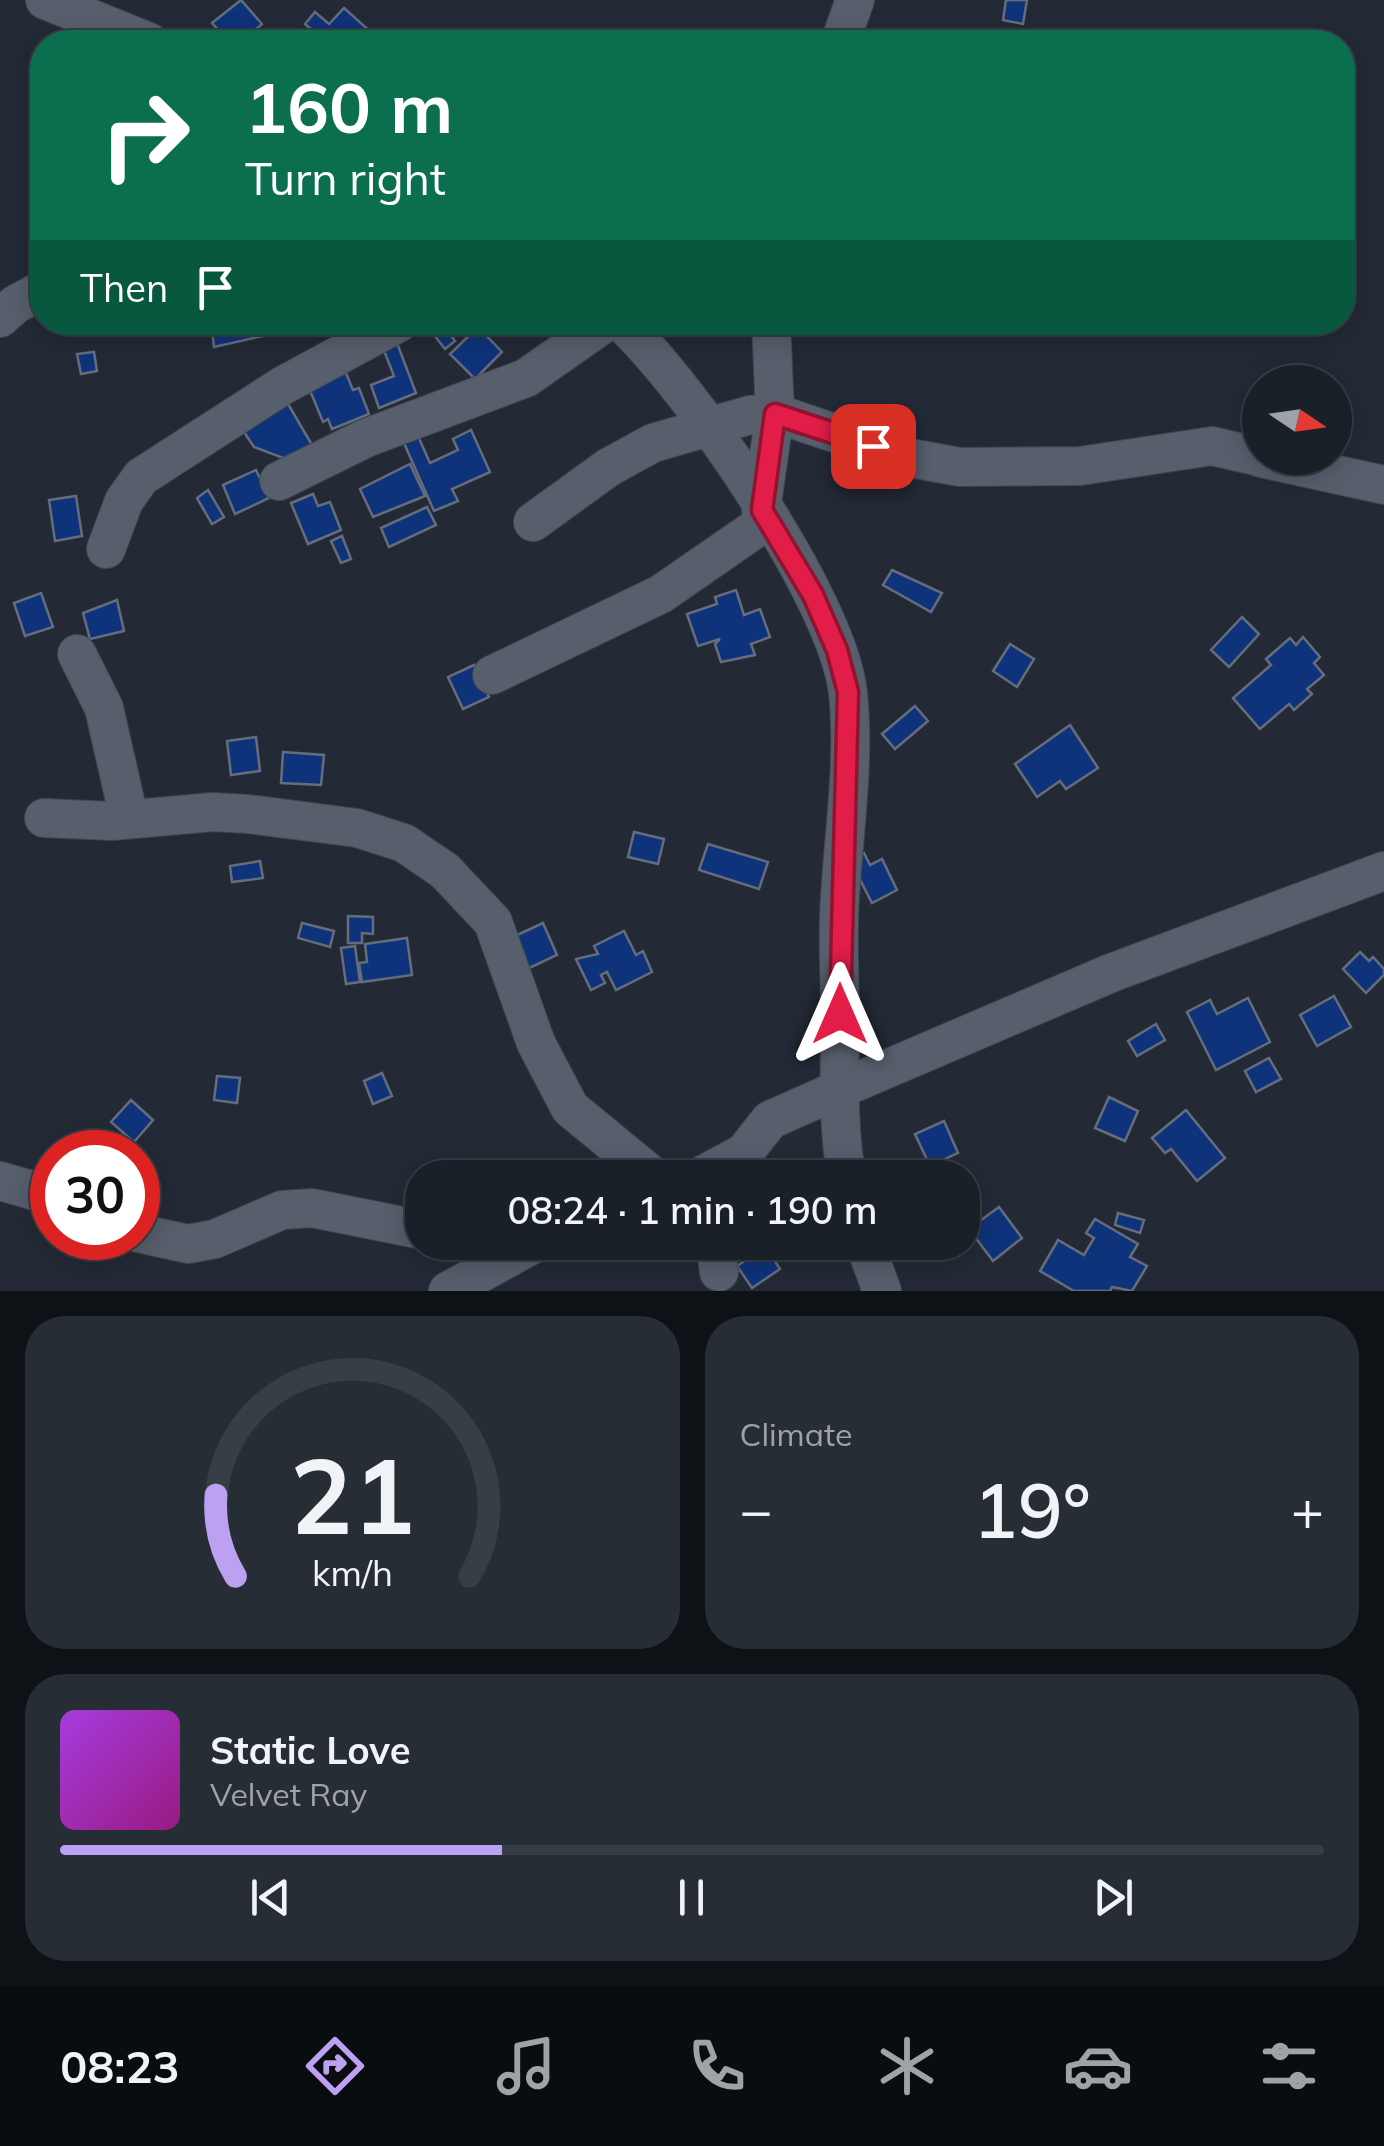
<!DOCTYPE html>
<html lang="en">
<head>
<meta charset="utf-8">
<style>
	:root { --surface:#1a2028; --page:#272d34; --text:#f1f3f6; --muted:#9fa3a8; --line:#383e45; --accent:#bca0f2 }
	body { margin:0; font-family:Mulish,sans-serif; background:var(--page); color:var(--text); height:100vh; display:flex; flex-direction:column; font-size:38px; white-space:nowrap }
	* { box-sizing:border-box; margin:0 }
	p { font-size:32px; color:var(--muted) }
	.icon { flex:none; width:55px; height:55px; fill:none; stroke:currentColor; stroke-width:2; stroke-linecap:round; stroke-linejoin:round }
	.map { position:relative; height:1291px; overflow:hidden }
	.panel { display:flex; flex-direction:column; gap:25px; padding:25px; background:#0e1216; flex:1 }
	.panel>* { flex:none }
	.hud { position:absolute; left:30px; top:30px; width:1325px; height:305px; border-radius:40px; box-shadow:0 5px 25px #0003,0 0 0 2px var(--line); background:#0b6e4f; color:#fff; overflow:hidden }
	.needle { width:65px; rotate:103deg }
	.buttons { position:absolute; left:1242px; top:365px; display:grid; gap:20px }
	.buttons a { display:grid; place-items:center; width:110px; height:110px; border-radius:50%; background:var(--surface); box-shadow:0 5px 25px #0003,0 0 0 2px var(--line); font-size:50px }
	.speed { position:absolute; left:30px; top:1130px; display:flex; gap:20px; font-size:50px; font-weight:700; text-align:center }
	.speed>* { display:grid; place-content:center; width:130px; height:130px; border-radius:50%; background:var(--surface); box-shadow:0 5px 25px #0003,0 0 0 2px var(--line); line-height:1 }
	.speed .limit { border:15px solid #d22; background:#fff; color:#111 }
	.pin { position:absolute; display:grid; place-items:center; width:85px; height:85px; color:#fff; margin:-42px; border-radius:20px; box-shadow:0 5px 15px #0006 }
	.me { position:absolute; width:110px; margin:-55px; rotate:0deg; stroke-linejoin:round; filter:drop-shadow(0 0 8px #0008) }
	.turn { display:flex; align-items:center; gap:35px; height:210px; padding:0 50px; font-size:45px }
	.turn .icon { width:130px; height:130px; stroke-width:2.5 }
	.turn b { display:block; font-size:70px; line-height:85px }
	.then { display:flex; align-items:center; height:95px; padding:0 50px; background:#0003; gap:20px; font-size:38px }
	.big { font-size:75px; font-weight:600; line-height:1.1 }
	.panel .card { flex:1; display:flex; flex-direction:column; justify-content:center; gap:15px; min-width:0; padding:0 35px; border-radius:40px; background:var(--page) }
	.panel .dial { align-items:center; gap:0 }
	.dial svg { height:260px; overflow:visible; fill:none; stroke:var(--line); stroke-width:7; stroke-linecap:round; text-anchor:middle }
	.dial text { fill:var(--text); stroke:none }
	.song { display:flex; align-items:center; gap:30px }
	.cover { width:120px; height:120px; border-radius:15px; background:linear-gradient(135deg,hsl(280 70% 55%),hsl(310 70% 35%)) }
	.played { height:10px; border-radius:5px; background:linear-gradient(90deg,var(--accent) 35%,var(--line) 35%) }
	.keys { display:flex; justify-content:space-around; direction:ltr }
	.heat { display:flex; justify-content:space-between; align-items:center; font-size:55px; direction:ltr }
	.panel .tiles { flex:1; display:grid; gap:25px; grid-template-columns:1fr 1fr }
	.card:last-child { grid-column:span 2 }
	.trip { position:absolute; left:405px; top:1160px; width:575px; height:100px; border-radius:40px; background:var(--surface); box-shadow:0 5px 25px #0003,0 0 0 2px var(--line); font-weight:600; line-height:100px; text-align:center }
	.dock { display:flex; height:160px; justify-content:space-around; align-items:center; background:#0a0d10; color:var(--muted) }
	.dock .icon { width:70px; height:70px }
	.dock .on { color:var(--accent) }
	.dock b { font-size:45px; color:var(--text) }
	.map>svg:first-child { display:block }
	.building { fill:#0f337a; stroke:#656d7c; stroke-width:2.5 }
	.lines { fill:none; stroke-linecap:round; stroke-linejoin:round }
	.minor-casing { stroke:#404650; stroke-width:40 }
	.minor { stroke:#575f6d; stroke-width:38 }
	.route-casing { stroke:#92132f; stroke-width:25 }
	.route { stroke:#e11d48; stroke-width:18 }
</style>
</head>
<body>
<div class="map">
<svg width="1384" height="1291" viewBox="0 0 1384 1291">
	<rect width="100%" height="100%" fill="#232a36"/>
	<g class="building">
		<path d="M241,0L262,24L241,42H229L212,23Z"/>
		<path d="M1006,0H1027L1023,24L1003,20Z"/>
		<path d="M344,8L372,33L364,42H326L305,24L315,12L329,24Z"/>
		<path d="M211,322H274L276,333L214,347Z"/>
		<path d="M442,323L455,341L445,349L431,331Z"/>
		<path d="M478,327L502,352L475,379L450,354Z"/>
		<path d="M397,343L416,393L379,408L371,385L394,376L383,348Z"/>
		<path d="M94,352L97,371L81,374L77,354Z"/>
		<path d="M346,373L353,390L359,388L369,414L332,429L328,419L323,422L309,388Z"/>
		<path d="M284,397L312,445L283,458L254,447L240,426Z"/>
		<path d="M471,430L490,472L452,489L458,501L434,511L404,443L418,436L430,463L458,450L453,439Z"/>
		<path d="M410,464L425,496L373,517L360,489Z"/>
		<path d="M256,470L269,498L235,514L223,485Z"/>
		<path d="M208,490L224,517L212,524L197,498Z"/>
		<path d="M313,494L318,506L330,502L341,530L308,544L291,503Z"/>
		<path d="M76,496L82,536L55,541L49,500Z"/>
		<path d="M427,507L436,525L389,547L381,528Z"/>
		<path d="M342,536L351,559L341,563L331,541Z"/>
		<path d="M892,570L942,593L931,612L883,585Z"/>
		<path d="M736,590L744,615L760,609L770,637L751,644L755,655L721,662L715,644L720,639L698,646L687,614L717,604L715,597Z"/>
		<path d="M41,593L53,627L25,636L14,603Z"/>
		<path d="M117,600L124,631L90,639L83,613Z"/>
		<path d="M1242,617L1259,634L1229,667L1211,650Z"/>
		<path d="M1303,637L1320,657L1314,663L1324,675L1307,689L1312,694L1294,710L1289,704L1260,729L1233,698L1271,665L1266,659L1290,638L1296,645Z"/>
		<path d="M1010,644L1034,659L1017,687L993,671Z"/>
		<path d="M474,665L489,697L463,709L448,677Z"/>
		<path d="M915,706L928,721L895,749L882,734Z"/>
		<path d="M1070,725L1098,768L1066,789L1060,781L1037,797L1015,764Z"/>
		<path d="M256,737L260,771L231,775L227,741Z"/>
		<path d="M283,752L324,755L321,785L281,783Z"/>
		<path d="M634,832L664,839L658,864L628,857Z"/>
		<path d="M708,844L768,862L759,889L699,870Z"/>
		<path d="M864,853L870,865L882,859L897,890L872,903L850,860Z"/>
		<path d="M260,861L263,878L232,882L230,866Z"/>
		<path d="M348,916L373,917V934L362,933V943H348Z"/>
		<path d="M302,923L334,931L330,947L298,938Z"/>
		<path d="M543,923L557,955L521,972L515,936Z"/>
		<path d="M624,931L636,955L643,951L652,972L616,990L607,972L601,975L605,983L591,990L576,959L598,954L594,946Z"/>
		<path d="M407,938L412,975L362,982L359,963L367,962L365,944Z"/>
		<path d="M355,946L360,982L346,984L341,948Z"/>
		<path d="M1360,952L1369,961L1373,957L1384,969V975L1366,993L1343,969Z"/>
		<path d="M1334,996L1351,1027L1317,1046L1300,1015Z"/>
		<path d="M1248,998L1270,1042L1216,1070L1187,1012L1210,1000L1217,1014Z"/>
		<path d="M1156,1024L1165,1040L1137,1056L1128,1041Z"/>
		<path d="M1269,1058L1281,1079L1256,1092L1245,1071Z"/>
		<path d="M382,1073L392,1096L373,1104L364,1081Z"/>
		<path d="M217,1076L240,1078L237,1103L214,1100Z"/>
		<path d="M1109,1097L1138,1111L1125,1141L1095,1128Z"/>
		<path d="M131,1100L153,1120L134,1142L111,1122Z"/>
		<path d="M1186,1110L1225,1158L1197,1181L1171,1149L1165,1153L1152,1138Z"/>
		<path d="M944,1121L958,1153L930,1166L915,1134Z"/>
		<path d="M999,1207L1022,1238L993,1261L969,1229Z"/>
		<path d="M1118,1213L1144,1220L1140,1233L1115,1225Z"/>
		<path d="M1095,1219L1138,1244L1130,1257L1147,1266L1132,1291L1112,1287L1110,1291H1074L1040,1271L1058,1240L1084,1255L1094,1238L1086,1233Z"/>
		<path d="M766,1247L780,1269L752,1288L737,1266Z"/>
	</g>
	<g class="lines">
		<g class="minor-casing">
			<g id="minor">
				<path d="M45,0L149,42"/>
				<path d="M840,42L855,0"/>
				<path d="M0,318L16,304L42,290"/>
				<path d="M621,322C691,387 838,599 848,693C855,760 844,831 840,897C837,937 840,978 840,1019C840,1071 837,1126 847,1178"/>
				<path d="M1261,458L1384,485"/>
				<path d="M279,481L366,438L526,378L606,322"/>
				<path d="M761,510L775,413L771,322"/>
				<path d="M533,522L609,467L653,443L750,415L775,413L905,457L960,467L1080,466L1212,446L1260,457"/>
				<path d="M106,549L124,501L141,477L282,386L400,322"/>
				<path d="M77,654L104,708L129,818"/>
				<path d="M492,675L661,594L768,520"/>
				<path d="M44,818L112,821L213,812L248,814L357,828L404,843L445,871L493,922L536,1043L570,1108L655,1178"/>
				<path d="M697,1178L744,1153L770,1120L840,1089L1111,973L1384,871"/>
				<path d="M0,1181L52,1196"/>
				<path d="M138,1233L188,1244L215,1239L282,1210L312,1208L422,1230"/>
				<path d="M715,1242L719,1272"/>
				<path d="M864,1242L882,1291"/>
				<path d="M448,1291L537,1242"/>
			</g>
		</g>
		<use href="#minor" class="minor"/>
	</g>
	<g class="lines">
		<g class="route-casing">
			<path id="route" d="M840,1014L848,692L837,650L813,595L762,510L775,414L873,446"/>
		</g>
		<use href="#route" class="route"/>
	</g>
</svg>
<div class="buttons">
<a><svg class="needle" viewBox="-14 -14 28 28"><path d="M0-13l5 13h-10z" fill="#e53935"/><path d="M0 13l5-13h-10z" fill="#9fa3a8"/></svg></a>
</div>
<div class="speed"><div class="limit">30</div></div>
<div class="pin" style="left:873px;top:446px;background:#d93025"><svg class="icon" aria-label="arrive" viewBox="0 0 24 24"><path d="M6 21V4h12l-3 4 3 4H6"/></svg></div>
<svg class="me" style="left:840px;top:1014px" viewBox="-20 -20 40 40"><path d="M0-17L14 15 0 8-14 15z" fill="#e11d48" stroke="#fff" stroke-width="4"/></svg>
<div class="trip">08:24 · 1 min · 190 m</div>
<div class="hud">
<div class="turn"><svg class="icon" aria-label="right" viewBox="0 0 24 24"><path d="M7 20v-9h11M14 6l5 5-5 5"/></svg><div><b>160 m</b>Turn right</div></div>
<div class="then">Then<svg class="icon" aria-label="arrive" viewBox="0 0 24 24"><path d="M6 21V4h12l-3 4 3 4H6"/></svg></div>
</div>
</div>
<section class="panel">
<div class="tiles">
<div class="card dial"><svg viewBox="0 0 100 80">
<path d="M14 69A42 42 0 1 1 86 69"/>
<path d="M14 69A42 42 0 0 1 8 44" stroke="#bca0f2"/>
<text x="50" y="56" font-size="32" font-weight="700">21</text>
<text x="50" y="72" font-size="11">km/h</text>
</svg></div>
<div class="card"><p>Climate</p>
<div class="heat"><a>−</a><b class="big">19°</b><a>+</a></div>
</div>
<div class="card">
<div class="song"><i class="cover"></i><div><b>Static Love</b><p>Velvet Ray</p></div></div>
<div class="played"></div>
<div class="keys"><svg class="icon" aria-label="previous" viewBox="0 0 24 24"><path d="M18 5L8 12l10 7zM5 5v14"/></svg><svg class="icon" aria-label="pause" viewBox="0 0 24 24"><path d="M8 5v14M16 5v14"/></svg><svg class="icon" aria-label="next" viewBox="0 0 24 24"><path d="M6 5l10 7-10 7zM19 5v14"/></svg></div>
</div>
</div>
</section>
<nav class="dock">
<b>08:23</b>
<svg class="icon on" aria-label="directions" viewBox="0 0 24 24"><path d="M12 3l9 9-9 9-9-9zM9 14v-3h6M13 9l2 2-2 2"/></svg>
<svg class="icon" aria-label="music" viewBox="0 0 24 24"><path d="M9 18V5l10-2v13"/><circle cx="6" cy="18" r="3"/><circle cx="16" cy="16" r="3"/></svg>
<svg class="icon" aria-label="phone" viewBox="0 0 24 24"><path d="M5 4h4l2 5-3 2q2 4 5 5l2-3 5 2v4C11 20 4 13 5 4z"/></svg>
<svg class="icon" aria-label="climate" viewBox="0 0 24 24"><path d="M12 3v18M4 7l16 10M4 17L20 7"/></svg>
<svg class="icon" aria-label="car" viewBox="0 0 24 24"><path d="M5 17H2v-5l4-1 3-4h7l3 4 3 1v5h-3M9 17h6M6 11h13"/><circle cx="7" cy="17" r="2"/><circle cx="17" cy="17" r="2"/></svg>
<svg class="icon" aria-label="filters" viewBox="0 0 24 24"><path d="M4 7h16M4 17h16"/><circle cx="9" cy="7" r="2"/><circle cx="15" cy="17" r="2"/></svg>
</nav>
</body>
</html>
